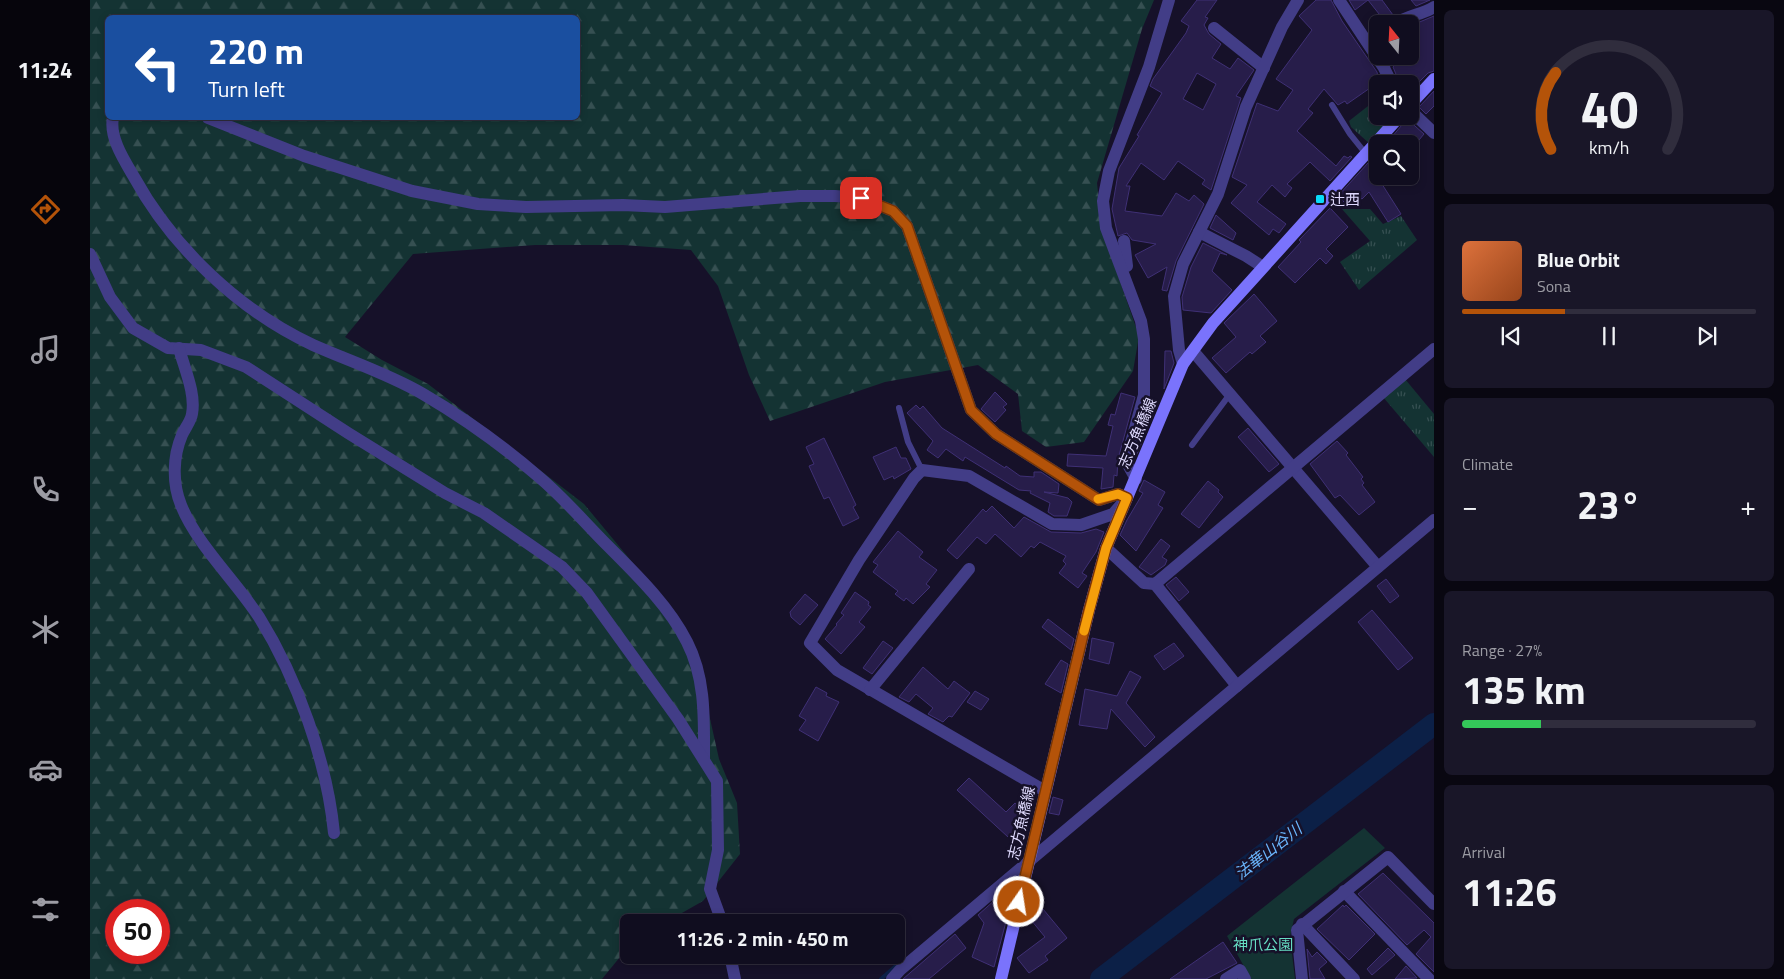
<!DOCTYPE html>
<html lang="en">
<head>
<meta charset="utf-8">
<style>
	:root { --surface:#100d1f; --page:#191628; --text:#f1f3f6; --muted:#9c9ca4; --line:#302d3d; --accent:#b45309 }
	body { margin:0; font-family:"Titillium Web","Noto Sans JP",sans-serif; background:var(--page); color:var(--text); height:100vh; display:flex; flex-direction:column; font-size:19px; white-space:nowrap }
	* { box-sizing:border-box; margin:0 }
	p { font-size:16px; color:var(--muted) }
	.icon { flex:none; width:28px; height:28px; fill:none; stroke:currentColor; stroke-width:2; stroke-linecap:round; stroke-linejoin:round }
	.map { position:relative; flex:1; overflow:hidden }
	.details { display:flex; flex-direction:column; gap:10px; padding:10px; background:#090711; width:350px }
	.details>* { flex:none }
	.hud { position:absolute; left:15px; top:15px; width:475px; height:105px; border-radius:8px; box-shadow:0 2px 8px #0003,0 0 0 1px var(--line); background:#1a4fa0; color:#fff; overflow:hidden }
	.needle { width:32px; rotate:342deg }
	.tools { position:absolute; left:1279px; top:15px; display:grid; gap:10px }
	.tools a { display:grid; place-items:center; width:50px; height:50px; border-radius:8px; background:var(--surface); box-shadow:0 2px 8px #0003,0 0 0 1px var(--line); font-size:25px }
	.speed { position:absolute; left:15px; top:899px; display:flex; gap:10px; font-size:25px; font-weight:700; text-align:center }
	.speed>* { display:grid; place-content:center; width:65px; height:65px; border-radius:50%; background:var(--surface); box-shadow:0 2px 8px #0003,0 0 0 1px var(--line); line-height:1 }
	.speed .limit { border:8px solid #d22; background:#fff; color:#111 }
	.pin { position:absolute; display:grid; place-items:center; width:42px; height:42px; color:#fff; margin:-21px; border-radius:10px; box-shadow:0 2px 8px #0006 }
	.me { position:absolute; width:55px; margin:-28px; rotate:13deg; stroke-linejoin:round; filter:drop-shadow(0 0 4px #0008) }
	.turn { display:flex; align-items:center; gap:18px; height:105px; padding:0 20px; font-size:22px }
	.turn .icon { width:65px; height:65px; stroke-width:2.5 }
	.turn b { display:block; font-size:35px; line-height:42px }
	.big { font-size:38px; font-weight:700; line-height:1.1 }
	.details .widget { flex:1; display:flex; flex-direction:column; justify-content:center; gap:8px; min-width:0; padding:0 18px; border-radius:8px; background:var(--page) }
	.details .dial { align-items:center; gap:0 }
	.dial svg { height:130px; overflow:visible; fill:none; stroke:var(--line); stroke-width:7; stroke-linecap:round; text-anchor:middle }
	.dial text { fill:var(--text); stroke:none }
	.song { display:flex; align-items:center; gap:15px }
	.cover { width:60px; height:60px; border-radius:8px; background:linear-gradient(135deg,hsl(20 70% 55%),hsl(20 70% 35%)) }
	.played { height:5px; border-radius:2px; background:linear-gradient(90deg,var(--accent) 35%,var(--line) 35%) }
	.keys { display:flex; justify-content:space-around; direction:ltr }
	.heat { display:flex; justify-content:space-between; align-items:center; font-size:28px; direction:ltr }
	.charge { height:8px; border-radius:4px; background:linear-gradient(90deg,#34c759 27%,var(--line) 0) }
	.trip { position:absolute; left:530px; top:914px; width:285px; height:50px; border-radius:8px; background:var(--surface); box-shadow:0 2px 8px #0003,0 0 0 1px var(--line); font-weight:700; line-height:50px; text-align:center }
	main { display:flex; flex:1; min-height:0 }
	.menu { display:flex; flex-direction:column; width:90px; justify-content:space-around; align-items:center; background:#06050c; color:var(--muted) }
	.menu .icon { width:35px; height:35px }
	.menu .selected { color:var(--accent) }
	.menu b { font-size:22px; color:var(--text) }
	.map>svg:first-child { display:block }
	.grass { fill:url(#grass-tufts) }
	.forest { fill:url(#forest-firs); fill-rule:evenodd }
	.park { fill:#143333 }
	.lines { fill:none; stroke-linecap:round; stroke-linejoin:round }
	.stream { stroke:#0c2047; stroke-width:4 }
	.river { stroke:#0c2047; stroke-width:22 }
	.building { fill:#271d4a; stroke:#3f3075; fill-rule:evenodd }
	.service { stroke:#423d87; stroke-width:6 }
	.minor { stroke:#423d87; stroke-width:12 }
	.secondary { stroke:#7a73fc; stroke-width:12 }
	.route-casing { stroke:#753606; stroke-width:12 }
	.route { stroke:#b45309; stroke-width:9 }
	.slow { stroke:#f59e0b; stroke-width:9 }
	.poi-dot { fill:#0adcfa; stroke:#161129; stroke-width:2 }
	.labels { text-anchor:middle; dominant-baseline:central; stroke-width:5; stroke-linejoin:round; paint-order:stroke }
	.poi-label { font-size:15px; fill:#dfdafe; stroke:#161129; text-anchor:start }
	.street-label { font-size:15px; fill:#dfdafe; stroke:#161129 }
	.park-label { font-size:15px; fill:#66dec3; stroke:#161129 }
	.water-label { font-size:16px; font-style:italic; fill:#6ab5fc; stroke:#161129 }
</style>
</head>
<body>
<main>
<nav class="menu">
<b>11:24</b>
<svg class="icon selected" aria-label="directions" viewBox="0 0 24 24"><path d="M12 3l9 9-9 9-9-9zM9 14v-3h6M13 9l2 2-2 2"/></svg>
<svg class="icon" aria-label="music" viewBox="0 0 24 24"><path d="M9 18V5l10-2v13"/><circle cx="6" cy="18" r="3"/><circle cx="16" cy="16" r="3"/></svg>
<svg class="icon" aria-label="phone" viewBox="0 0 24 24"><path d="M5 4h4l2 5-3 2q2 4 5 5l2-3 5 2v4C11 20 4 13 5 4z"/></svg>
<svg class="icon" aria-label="climate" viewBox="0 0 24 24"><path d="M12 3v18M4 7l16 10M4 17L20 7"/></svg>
<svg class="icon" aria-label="car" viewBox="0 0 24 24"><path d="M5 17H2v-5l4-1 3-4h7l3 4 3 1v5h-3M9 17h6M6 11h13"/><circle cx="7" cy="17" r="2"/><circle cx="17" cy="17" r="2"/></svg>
<svg class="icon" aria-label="filters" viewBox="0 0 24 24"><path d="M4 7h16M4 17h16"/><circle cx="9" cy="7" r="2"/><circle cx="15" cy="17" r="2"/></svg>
</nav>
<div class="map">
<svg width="1344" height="979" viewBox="0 0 1344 979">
	<defs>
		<pattern id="grass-tufts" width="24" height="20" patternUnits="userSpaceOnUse" patternTransform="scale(1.25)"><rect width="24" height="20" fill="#143333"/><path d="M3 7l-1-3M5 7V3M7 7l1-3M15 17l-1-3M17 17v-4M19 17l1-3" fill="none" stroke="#365052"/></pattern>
		<pattern id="forest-firs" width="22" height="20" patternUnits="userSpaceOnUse" patternTransform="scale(1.25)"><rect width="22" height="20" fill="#143333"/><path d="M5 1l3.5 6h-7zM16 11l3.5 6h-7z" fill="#365052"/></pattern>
	</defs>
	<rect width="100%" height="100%" fill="#161129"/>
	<g class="grass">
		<path d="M1287,99L1288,116H1304L1280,144L1261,127L1259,121Z"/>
		<path d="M1252,209H1280L1293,224L1311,216L1327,240L1269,290L1250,262L1280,241Z"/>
		<path d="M1315,379L1344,414V457L1293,397Z"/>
	</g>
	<path class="forest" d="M0,0H1064L1052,29L1007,183L1012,230L1049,336L1043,371L994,442L956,447L932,431L928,394L888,365L795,382L680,421L659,375L628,286L601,250L533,245H445L323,254L255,337L292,360L338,384L494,504L567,592L604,647L629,759L647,803L650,854L613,901L576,922H539V946L512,979H0ZM18,18H488V118H18ZM26,910H69V952H26Z"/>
	<path class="park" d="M1274,828L1295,848L1204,919L1200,937L1205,979H1161L1137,936Z"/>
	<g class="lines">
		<path class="stream" d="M791,979L807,965"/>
		<path class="river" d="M1011,979L1344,724"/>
	</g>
	<g class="building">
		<path d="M1107,0H1127L1115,17L1118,18L1114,25L1119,34L1131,44L1122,58L1140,69L1148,58L1164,70L1146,96L1151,98L1121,190L1112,184L1115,180L1088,161L1074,180L1051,163L1036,186H1040L1035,211L1072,216L1086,193L1099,201L1104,195L1114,204L1086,261L1077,291L1072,290L1077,267L1058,278L1045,255L1066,244L1042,240L1037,233L1028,236L1022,209L1029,168L1049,136L1047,135L1072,93L1060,86L1063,79L1096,33L1099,26L1091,21ZM1107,73L1126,84L1113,110L1093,99Z"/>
		<path d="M1226,0H1241L1252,21L1287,72L1288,77L1280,82L1281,84L1278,86L1280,88L1257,104L1255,101L1248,105L1234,89L1218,109L1223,113L1207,131L1246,166L1254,156L1258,158L1260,156L1262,157L1240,181L1220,162L1197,184L1202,188L1195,197L1182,185L1167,202L1196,224L1189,233L1183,229L1179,235L1141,203L1157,185L1142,177L1167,103L1188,111L1203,90L1186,79L1222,30L1209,16Z"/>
		<path d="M1259,0H1278L1265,10Z"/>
		<path d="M1278,0H1292L1303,15L1297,24Z"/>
		<path d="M1321,0H1340L1326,6Z"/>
		<path d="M1344,16V71L1338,73L1320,91V84H1310L1303,67L1312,56H1320V52L1326,48L1320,39V26Z"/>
		<path d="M1344,91V106L1336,114L1329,107Z"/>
		<path d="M1317,119L1334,134L1329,140L1323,144H1296Z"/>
		<path d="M1278,163L1288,171V176L1294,177L1290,181L1311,214L1298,222L1279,192L1272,199L1269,197L1266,200L1261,196L1255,203L1248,196Z"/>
		<path d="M1240,208L1258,227L1236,249L1243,256L1236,264L1230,258L1205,283L1188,267L1211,242L1209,240Z"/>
		<path d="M1126,215L1146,233L1143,240L1120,228Z"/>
		<path d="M1113,243L1137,255L1130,253L1122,271L1142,290L1121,313L1093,310L1092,297L1101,267Z"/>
		<path d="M1164,294L1187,321L1170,336L1176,342L1162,354L1160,352L1136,373L1122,358L1146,337L1134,323Z"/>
		<path d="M1075,351H1081L1084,363L1074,389Z"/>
		<path d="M905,392L917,404L913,407L916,410L905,422L891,409Z"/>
		<path d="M1031,393L1045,397L1028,459L1027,476L1024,475L1023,487L1011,489L1013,468L977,466L978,454L1016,456L1023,426L1018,425L1021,414L1025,415Z"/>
		<path d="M826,405L830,409L833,406L852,428L915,468L916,466L930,476L944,477V472H951L969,484L968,493L954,492L978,498L982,502L977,516H964L958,512L960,503L940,493L941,491L929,490L875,457L873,461L856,449L848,458L837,450L843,441L817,413Z"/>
		<path d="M1058,412L1063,415L1047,454H1046Z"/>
		<path d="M1158,428L1189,464L1179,472L1148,437Z"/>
		<path d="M734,438L766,505L763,507L769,518L753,526L739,497L734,499L719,466L724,464L716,447Z"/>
		<path d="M1247,441L1258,453L1256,455L1273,477L1271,479L1274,483L1272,485L1285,502L1269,515L1250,495L1245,498L1220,464Z"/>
		<path d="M806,447L811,458H816L821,469L804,479L803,476L794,480L783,457Z"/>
		<path d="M1054,480L1075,492L1068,505L1073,508L1046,551L1030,535L1037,520L1053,493L1049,491Z"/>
		<path d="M1118,481L1129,490L1128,492L1133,497L1109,528L1091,514Z"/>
		<path d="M902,506L924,528L934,517L961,532L991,533L1006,529L1014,532L1006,552L992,573L997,576L988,588L969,573L976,564L973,561L976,556L950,542L944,548L941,546L931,557L905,534L896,544L887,537L867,559L857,550L893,509L896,512Z"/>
		<path d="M808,531L833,552L829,557L847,570L836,584L840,587L823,604L816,598L814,601L805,594L808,591L783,572L788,565L783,562Z"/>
		<path d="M1071,539L1080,546L1072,557L1077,560L1075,565L1061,575L1049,567Z"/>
		<path d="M1086,577L1099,592L1089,601L1076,585Z"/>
		<path d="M1296,579L1309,596L1300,603L1287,586Z"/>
		<path d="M765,592L779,602L778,605L781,607L769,622L775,627L751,654L735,639L747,625L746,624L754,615L751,613Z"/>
		<path d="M715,594L728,605L710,625L701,617L700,612Z"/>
		<path d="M1282,610L1323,658L1308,670L1268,622Z"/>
		<path d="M958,619L984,639L981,650L952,627Z"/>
		<path d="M1002,638L1024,643L1019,664L999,659Z"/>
		<path d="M793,641L803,648L782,674L773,668Z"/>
		<path d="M1084,643L1094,656L1074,670L1064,656Z"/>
		<path d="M971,660L978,664L971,693L955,684Z"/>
		<path d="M833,667L858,689L864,681L880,693L862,717L859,716L853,722L838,714L843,708L826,694L819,702L809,697Z"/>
		<path d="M1040,671L1051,677L1036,703L1065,737L1055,747L1021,709L1017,729L989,725L995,689L1027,696Z"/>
		<path d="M726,687L737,693L736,696L749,702L728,741L709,730L716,720L709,716Z"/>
		<path d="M885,691L899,699L891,710L877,702Z"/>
		<path d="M879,778L916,812L925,803L939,815L918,837L867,790Z"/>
		<path d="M963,797L973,800L969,815L959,813Z"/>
		<path d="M1293,873L1344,923V972L1326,954L1341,937L1334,930L1317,945L1268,894Z"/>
		<path d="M906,899L918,914L904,967L882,957L894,923L888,915Z"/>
		<path d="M1253,905L1254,907L1256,905L1285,934L1259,960L1227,929Z"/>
		<path d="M953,909L977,938L955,956L958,960L939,973L927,958L955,937L941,920Z"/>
		<path d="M865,934L876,948L839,979H813Z"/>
		<path d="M1133,942L1147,963L1116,979H1080Z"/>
		<path d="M1298,948L1305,955L1282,975L1277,969Z"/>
		<path d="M1217,949L1222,957L1227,952L1237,962L1229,969L1235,979H1220Z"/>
		<path d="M1316,966L1327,978L1305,979Z"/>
	</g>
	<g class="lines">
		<g class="service">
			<path d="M1294,68L1307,56"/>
			<path d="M1242,105L1260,134L1276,154"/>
			<path d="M809,408L818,442L832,470"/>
			<path d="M1102,445L1140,394"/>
		</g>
		<g class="minor">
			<path d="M1249,0L1294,68L1302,84"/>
			<path d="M1305,24C1318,15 1331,15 1344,7"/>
			<path d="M1124,28L1174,68"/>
			<path d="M1320,110L1344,133"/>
			<path d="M23,118C19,137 34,160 44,177C83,248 150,311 223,345C259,361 299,374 333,394C374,418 413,446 449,477C474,498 495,523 518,546C546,574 579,606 597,642C616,679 614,720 614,760"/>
			<path d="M118,118L214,156L322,191L388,204L436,207L533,205L575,207L710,196H745L771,198L803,211L817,226L881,410L906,434L1009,500L1028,494L1037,498L1023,514L991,525L962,524L879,476L832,470L824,478L769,560L720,643L747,670L955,791"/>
			<path d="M1109,232L1156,256L1173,267"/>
			<path d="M1034,241L1037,266"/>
			<path d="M0,254L20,297L43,328L78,348L111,350L156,367L258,433L355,493L394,513L472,567L497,593L588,719L627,781L628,850L620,889L632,922"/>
			<path d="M89,348C94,368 106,393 102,414C101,421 95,428 92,435C83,456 82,483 91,505C107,545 145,580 169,617C207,678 237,761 244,833"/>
			<path d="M1103,351L1288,567"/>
			<path d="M1093,364L1089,350L1084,296L1093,264L1128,194L1156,107L1192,27L1208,0"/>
			<path d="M1046,479L1036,461L1054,395V339L1051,321L1016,228L1013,201L1019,171L1059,67L1079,0"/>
			<path d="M1016,548L1054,583L1065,584L1344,349"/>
			<path d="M1065,584L1147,686"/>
			<path d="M780,690L879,569"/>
			<path d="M1254,891L1339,979"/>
			<path d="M1212,924L1264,979"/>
			<path d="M640,955L645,979"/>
			<path d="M802,979L810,970L1344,520"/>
			<path d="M1136,979L1150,970L1155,979"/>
			<path d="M1212,979L1207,930L1298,857L1344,904"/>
		</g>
		<g class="secondary">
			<path d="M1320,105L1344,79"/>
			<path d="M911,979L999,610L1016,548L1093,364L1123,323L1310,116"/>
		</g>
	</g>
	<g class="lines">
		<g class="route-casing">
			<path id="route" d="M771,198L803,211L817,226L881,410L906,434L1009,500L1028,494L1037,498L1016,548L999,610L929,902"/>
		</g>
		<use href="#route" class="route"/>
		<path class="slow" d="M994,631L1016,548L1037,498L1028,494L1008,499"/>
	</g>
	<rect class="poi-dot" x="1225" y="194" width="10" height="10" rx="2.5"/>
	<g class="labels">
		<g class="poi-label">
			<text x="1240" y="199">辻西</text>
		</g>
		<g class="street-label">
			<text transform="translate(1047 433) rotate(-67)">志方魚橋線</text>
			<text transform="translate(931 823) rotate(-77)">志方魚橋線</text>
		</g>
		<g class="park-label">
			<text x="1173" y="944">神爪公園</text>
		</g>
		<g class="water-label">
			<text transform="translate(1178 851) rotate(-38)">法華山谷川</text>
		</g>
	</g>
</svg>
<div class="tools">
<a><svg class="needle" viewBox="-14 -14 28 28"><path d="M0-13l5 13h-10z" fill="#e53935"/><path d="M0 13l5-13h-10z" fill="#9c9ca4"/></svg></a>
<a><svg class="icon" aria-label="sound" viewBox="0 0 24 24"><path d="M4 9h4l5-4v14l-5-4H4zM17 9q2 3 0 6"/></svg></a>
<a><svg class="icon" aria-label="search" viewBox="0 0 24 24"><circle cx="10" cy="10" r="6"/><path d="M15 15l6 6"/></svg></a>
</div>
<div class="speed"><div class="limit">50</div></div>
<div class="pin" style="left:771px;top:198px;background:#d93025"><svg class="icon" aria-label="arrive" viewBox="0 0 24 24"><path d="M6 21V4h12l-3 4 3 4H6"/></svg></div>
<svg class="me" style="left:929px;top:902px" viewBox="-20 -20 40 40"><circle r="17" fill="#b45309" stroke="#fff" stroke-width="3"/><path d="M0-11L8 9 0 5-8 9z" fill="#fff"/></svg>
<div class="trip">11:26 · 2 min · 450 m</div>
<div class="hud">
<div class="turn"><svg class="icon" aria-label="left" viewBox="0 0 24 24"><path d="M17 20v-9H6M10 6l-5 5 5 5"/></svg><div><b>220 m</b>Turn left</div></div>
</div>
</div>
<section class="details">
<div class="widget dial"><svg viewBox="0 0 100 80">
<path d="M14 69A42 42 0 1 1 86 69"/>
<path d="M14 69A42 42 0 0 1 17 22" stroke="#b45309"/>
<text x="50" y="56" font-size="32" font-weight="700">40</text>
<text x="50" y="72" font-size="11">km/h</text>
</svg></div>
<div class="widget">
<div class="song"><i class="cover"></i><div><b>Blue Orbit</b><p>Sona</p></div></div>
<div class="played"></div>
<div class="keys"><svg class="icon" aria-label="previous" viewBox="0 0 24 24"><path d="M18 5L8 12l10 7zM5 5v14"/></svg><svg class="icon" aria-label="pause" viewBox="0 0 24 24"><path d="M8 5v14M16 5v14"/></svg><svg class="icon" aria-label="next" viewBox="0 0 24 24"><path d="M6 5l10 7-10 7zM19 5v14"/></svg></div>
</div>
<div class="widget"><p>Climate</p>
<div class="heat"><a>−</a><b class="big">23°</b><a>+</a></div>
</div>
<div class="widget"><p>Range · 27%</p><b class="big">135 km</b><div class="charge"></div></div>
<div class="widget"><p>Arrival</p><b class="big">11:26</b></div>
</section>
</main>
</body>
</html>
